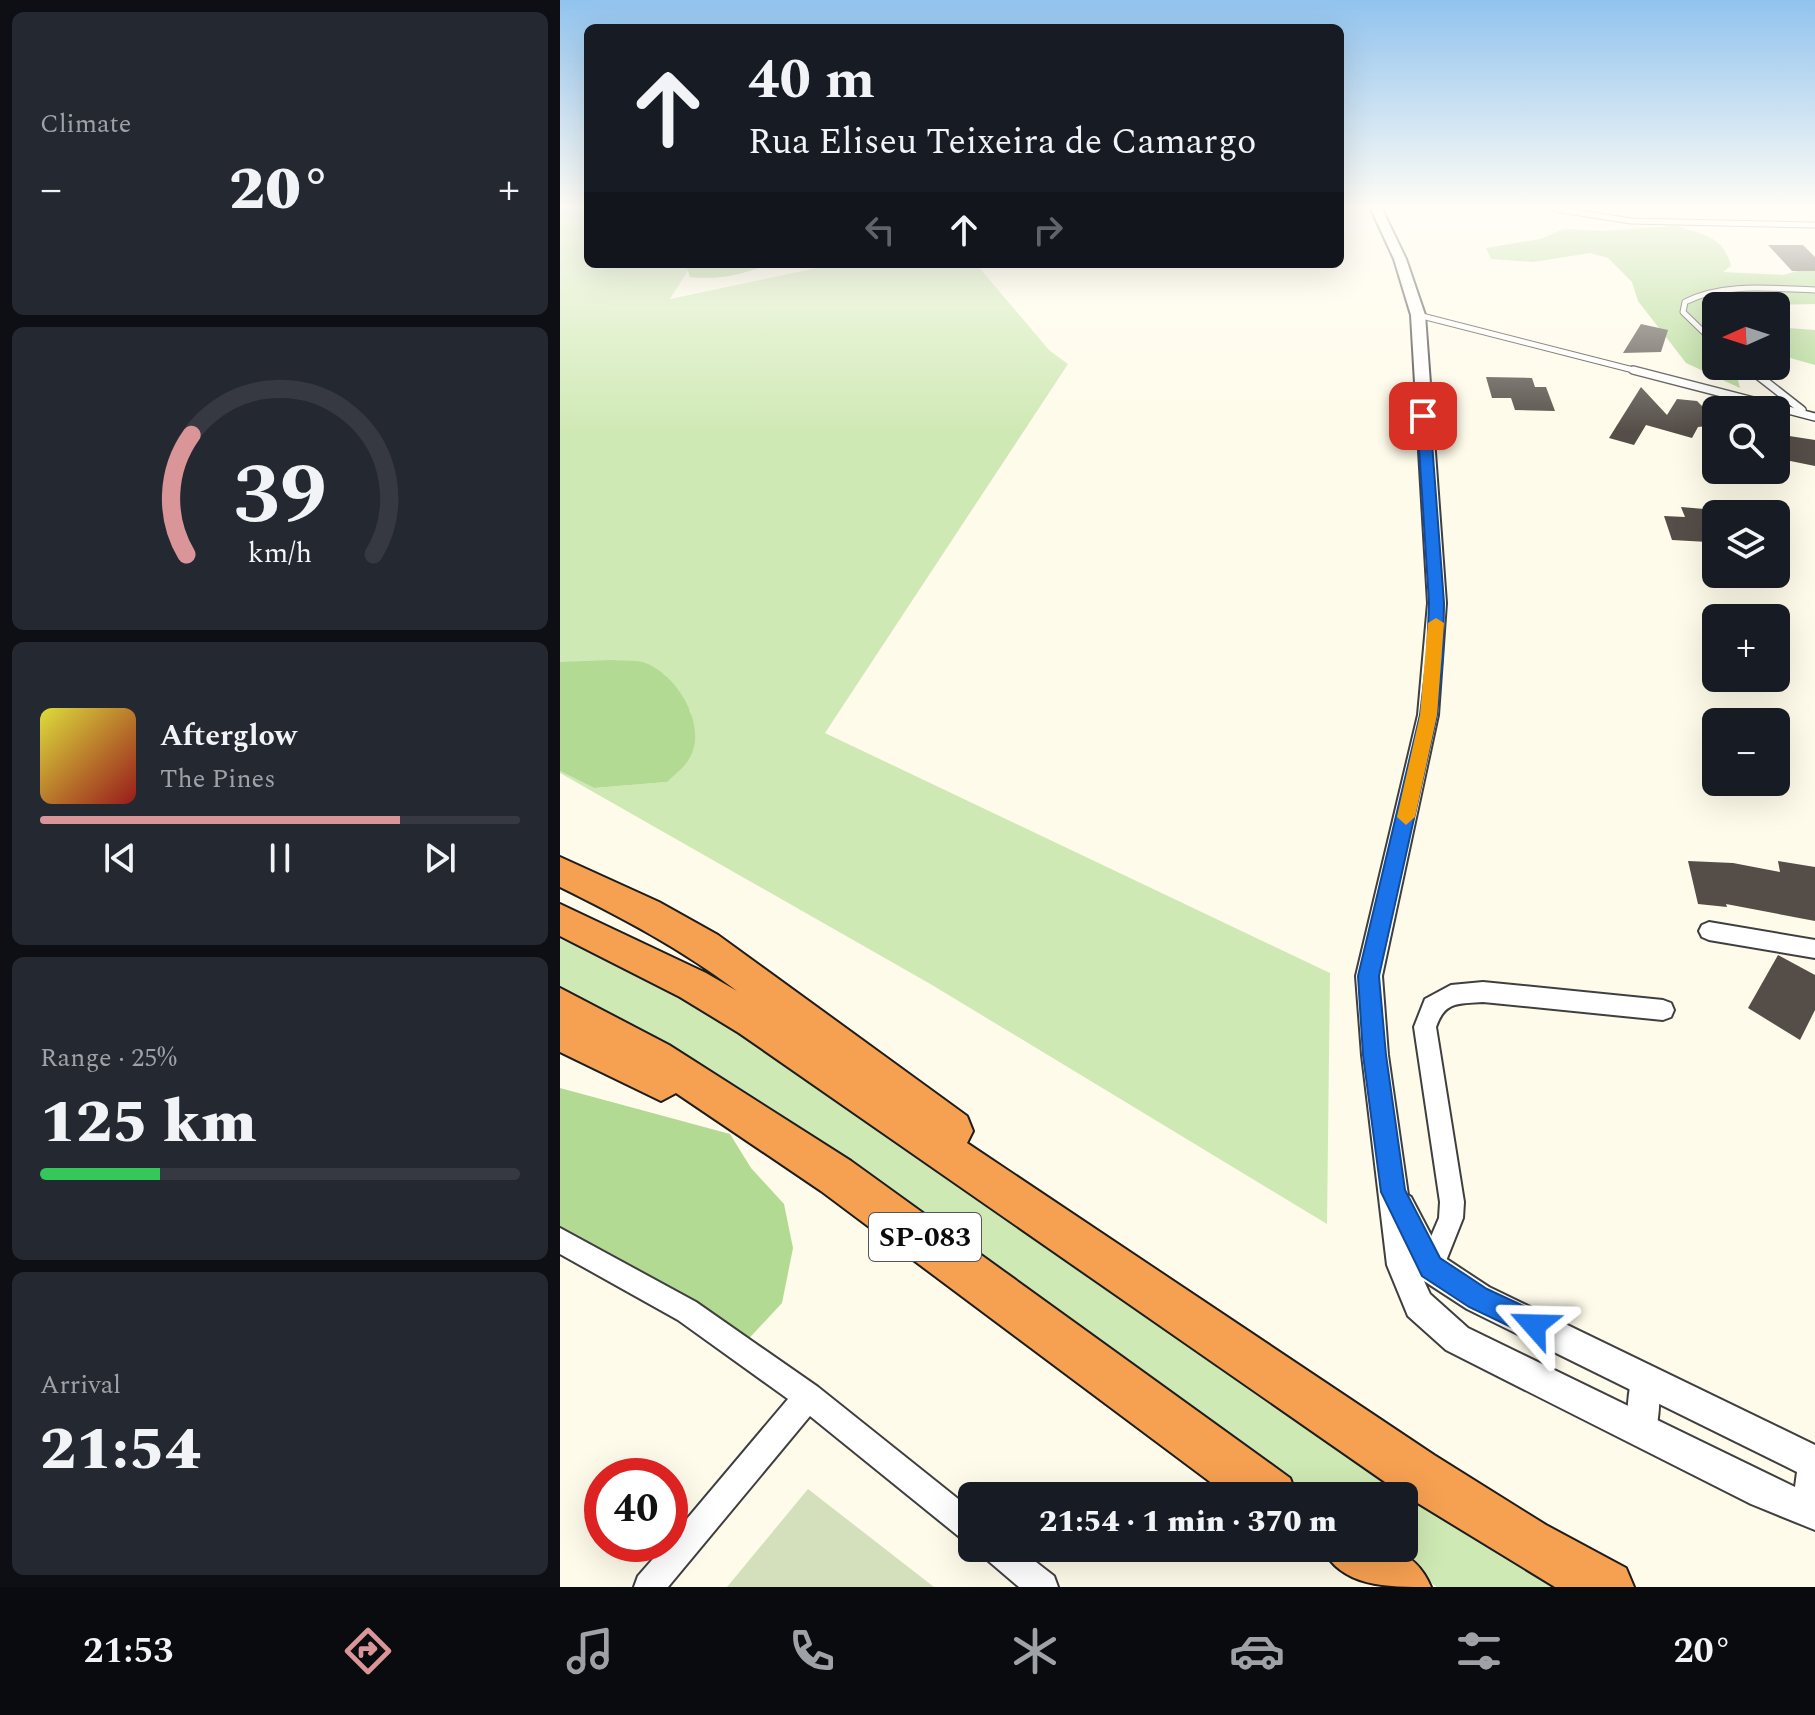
<!DOCTYPE html>
<html lang="en">
<head>
<meta charset="utf-8">
<style>
	:root { --surface:#171b24; --page:#242831; --text:#f1f3f6; --muted:#9ea1a6; --line:#363941; --accent:#da9599 }
	body { margin:0; font-family:Spectral,serif; background:var(--page); color:var(--text); height:100vh; display:flex; flex-direction:column; font-size:30px; white-space:nowrap }
	* { box-sizing:border-box; margin:0 }
	p { font-size:26px; color:var(--muted) }
	.icon { flex:none; width:44px; height:44px; fill:none; stroke:currentColor; stroke-width:2; stroke-linecap:round; stroke-linejoin:round }
	.map { position:relative; flex:1; overflow:hidden }
	.side { display:flex; flex-direction:column; gap:12px; padding:12px; background:#0d0f14; width:560px }
	.side>* { flex:none }
	.hud { position:absolute; left:24px; top:24px; width:760px; height:244px; border-radius:12px; box-shadow:0 8px 32px #0002; background:#171b24; color:var(--text); overflow:hidden }
	.needle { width:52px; rotate:267deg }
	.controls { position:absolute; left:1142px; top:292px; display:grid; gap:16px }
	.controls a { display:grid; place-items:center; width:88px; height:88px; border-radius:12px; background:var(--surface); box-shadow:0 8px 32px #0002; font-size:40px }
	.speed { position:absolute; left:24px; top:1458px; display:flex; gap:16px; font-size:40px; font-weight:700; text-align:center }
	.speed>* { display:grid; place-content:center; width:104px; height:104px; border-radius:50%; background:var(--surface); box-shadow:0 8px 32px #0002; line-height:1 }
	.speed .limit { border:12px solid #d22; background:#fff; color:#111 }
	.pin { position:absolute; display:grid; place-items:center; width:68px; height:68px; color:#fff; margin:-34px; border-radius:16px; box-shadow:0 4px 12px #0006 }
	.me { position:absolute; width:88px; margin:-44px; rotate:295deg; stroke-linejoin:round; filter:drop-shadow(0 0 6px #0008) }
	.turn { display:flex; align-items:center; gap:28px; height:168px; padding:0 32px; font-size:36px }
	.turn .icon { width:104px; height:104px; stroke-width:2.5 }
	.turn b { display:block; font-size:56px; line-height:68px }
	.lanes { display:flex; align-items:center; height:76px; padding:0 32px; background:#0003; justify-content:center; gap:40px; direction:ltr }
	.lanes .off { opacity:.35 }
	.big { font-size:60px; font-weight:800; line-height:1.1 }
	.side .tile { flex:1; display:flex; flex-direction:column; justify-content:center; gap:12px; min-width:0; padding:0 28px; border-radius:12px; background:var(--page) }
	.side .dial { align-items:center; gap:0 }
	.dial svg { height:208px; overflow:visible; fill:none; stroke:var(--line); stroke-width:7; stroke-linecap:round; text-anchor:middle }
	.dial text { fill:var(--text); stroke:none }
	.song { display:flex; align-items:center; gap:24px }
	.cover { width:96px; height:96px; border-radius:12px; background:linear-gradient(135deg,hsl(60 70% 55%),hsl(0 70% 35%)) }
	.played { height:8px; border-radius:4px; background:linear-gradient(90deg,var(--accent) 75%,var(--line) 75%) }
	.keys { display:flex; justify-content:space-around; direction:ltr }
	.heat { display:flex; justify-content:space-between; align-items:center; font-size:44px; direction:ltr }
	.charge { height:12px; border-radius:6px; background:linear-gradient(90deg,#34c759 25%,var(--line) 0) }
	.trip { position:absolute; left:398px; top:1482px; width:460px; height:80px; border-radius:12px; background:var(--surface); box-shadow:0 8px 32px #0002; font-weight:800; line-height:80px; text-align:center }
	.tabs { display:flex; height:128px; justify-content:space-around; align-items:center; background:#090b0e; color:var(--muted) }
	.tabs .icon { width:56px; height:56px }
	.tabs .on { color:var(--accent) }
	.tabs b { font-size:36px; color:var(--text) }
	main { display:flex; flex:1; min-height:0 }
	.map>svg:first-child { display:block }
	.green { fill:#cfe9b4 }
	.forest { fill:#b2da93 }
	.cemetery { fill:#d4e0bc }
	.building { fill:#544d48 }
	.lines { fill:none; stroke-linecap:round; stroke-linejoin:round }
	.service-far1-casing { stroke:#3f3f3f; stroke-width:7 }
	.service-casing { stroke:#3f3f3f; stroke-width:10 }
	.minor-casing { stroke:#3f3f3f; stroke-width:4 }
	.tertiary-casing { stroke:#3f3f3f; stroke-width:4 }
	.motorway-casing { stroke:#1d1d1d; stroke-width:4 }
	.service-far1 { stroke:#fff; stroke-width:5 }
	.service { stroke:#fff; stroke-width:7 }
	.minor { fill:#fff; fill-rule:evenodd }
	.tertiary { fill:#fff; fill-rule:evenodd }
	.motorway { fill:#f6a051; fill-rule:evenodd }
	.route { fill:#1a73e8; stroke:#114b97; stroke-width:2 }
	.slow { fill:#f59e0b }
	.labels { text-anchor:middle; dominant-baseline:central; stroke-width:8; stroke-linejoin:round; paint-order:stroke }
	.shield { fill:#fff; stroke:#555; stroke-width:2 }
	.shield-label { font-size:28px; font-weight:bold; fill:#0c0c0c }
</style>
</head>
<body>
<main>
<section class="side">
<div class="tile"><p>Climate</p>
<div class="heat"><a>−</a><b class="big">20°</b><a>+</a></div>
</div>
<div class="tile dial"><svg viewBox="0 0 100 80">
<path d="M14 69A42 42 0 1 1 86 69"/>
<path d="M14 69A42 42 0 0 1 16 23" stroke="#da9599"/>
<text x="50" y="56" font-size="32" font-weight="700">39</text>
<text x="50" y="72" font-size="11">km/h</text>
</svg></div>
<div class="tile">
<div class="song"><i class="cover"></i><div><b>Afterglow</b><p>The Pines</p></div></div>
<div class="played"></div>
<div class="keys"><svg class="icon" aria-label="previous" viewBox="0 0 24 24"><path d="M18 5L8 12l10 7zM5 5v14"/></svg><svg class="icon" aria-label="pause" viewBox="0 0 24 24"><path d="M8 5v14M16 5v14"/></svg><svg class="icon" aria-label="next" viewBox="0 0 24 24"><path d="M6 5l10 7-10 7zM19 5v14"/></svg></div>
</div>
<div class="tile"><p>Range · 25%</p><b class="big">125 km</b><div class="charge"></div></div>
<div class="tile"><p>Arrival</p><b class="big">21:54</b></div>
</section>
<div class="map">
<svg width="1255" height="1587" viewBox="0 0 1255 1587">
	<rect width="100%" height="100%" fill="#fffbea"/>
	<g class="green">
		<path d="M0,209H28V264H132L110,299L276,264H416L489,350L508,364L265,733L770,973L767,1224L372,985L0,773V771L34,788L107,782L131,712L105,675L83,662H0Z"/>
		<path d="M0,939C152,1001 292,1108 425,1202C613,1335 799,1468 995,1587H877L817,1548H844V1496H739L273,1149L124,1057L0,992Z"/>
	</g>
	<g class="forest">
		<path d="M1116,226C1143,234 1164,237 1171,266L1163,272L1223,275L1255,266V304L1156,306V366H1178L1176,372L1180,388L1126,363L1078,301L1072,282L1048,258L1030,253L973,262L931,259L926,248L980,239L1004,229L1041,231Z"/>
		<path d="M135,264H209C182,275 159,280 130,277L127,268Z"/>
		<path d="M1216,327L1255,330V365L1216,354Z"/>
		<path d="M52,660C62,661 74,660 83,662C117,673 149,727 129,759C124,768 114,775 107,782L34,788L0,771V662Z"/>
		<path d="M0,1088L170,1134L191,1168L224,1204L233,1248L222,1303L180,1348L0,1234Z"/>
	</g>
	<path class="cemetery" d="M248,1489L374,1587H167Z"/>
	<g class="building">
		<path d="M1208,245H1243L1255,257V271H1232Z"/>
		<path d="M1081,324L1108,330L1101,352L1063,353Z"/>
		<path d="M926,377L972,378L975,387H986L995,411L955,410L951,398H932Z"/>
		<path d="M1081,387L1107,415L1117,399L1137,401L1156,420V425L1138,427L1132,438L1086,425L1074,445L1049,438Z"/>
		<path d="M1216,434L1255,440V466L1216,458Z"/>
		<path d="M1121,507L1156,510V533L1145,532L1148,542L1112,540L1104,516L1125,517Z"/>
		<path d="M1128,861L1173,863L1220,872L1218,861L1255,867V921L1166,904L1167,907L1138,904Z"/>
		<path d="M1218,955L1255,975V1010L1240,1040L1188,1008Z"/>
	</g>
	<g class="lines">
		<g class="service-far1-casing">
			<g id="service-far1">
				<path d="M995,209L1071,221L1255,225"/>
				<path d="M858,315L1081,372"/>
				<path d="M1156,344L1123,312L1125,302C1164,282 1213,289 1255,290"/>
				<path d="M1185,366L1193,372"/>
			</g>
		</g>
		<g class="service-casing">
			<g id="service">
				<path d="M1073,370L1255,417"/>
				<path d="M1191,370L1242,410"/>
			</g>
		</g>
		<g class="minor-casing">
			<g id="minor">
				<path d="M1149,922L1255,940V958L1149,940L1142,937L1139,931L1142,925Z"/>
				<path d="M923,982L1103,1000L1111,1003L1114,1010L1111,1017L1103,1020L923,1002C898,1004 885,1001 876,1027L904,1202L903,1218L880,1276L871,1280L862,1276L858,1267L879,1218L880,1202L854,1027L865,999L891,985Z"/>
				<path d="M0,1228L136,1302L258,1387L412,1510V1544L402,1539L250,1416L108,1587H74L78,1576L106,1544H110V1539L228,1399L118,1320L0,1254Z"/>
				<path d="M1085,1365L1095,1368C1102,1387 1100,1423 1092,1442L1082,1446L1072,1442C1064,1423 1068,1387 1075,1368Z"/>
				<path d="M420,1548H458L494,1576L498,1587H459L425,1558Z"/>
			</g>
		</g>
		<g class="tertiary-casing">
			<path id="tertiary" d="M811,209H822L846,259L865,315L886,603L878,715L822,976L828,1055L848,1195L851,1197L882,1256L929,1287L1255,1445V1530L1191,1504L886,1350L848,1316L827,1265L802,1055L796,976L858,715L868,603L851,315L834,259ZM864,1281L907,1309L1237,1472L1235,1487L908,1328L870,1294Z"/>
		</g>
		<g class="motorway-casing">
			<g id="motorway">
				<path d="M0,857L99,902L158,935L407,1116L413,1131L407,1143L874,1455L986,1525L1066,1568L1074,1587H995L838,1491L179,1033L120,997L0,936V904L146,973L177,991C121,949 63,918 0,887Z"/>
				<path d="M0,988L109,1045L291,1161L730,1478L737,1496H669L261,1191L116,1093L101,1101L0,1052Z"/>
				<path d="M762,1548C807,1548 850,1537 871,1587C825,1587 782,1587 762,1548Z"/>
			</g>
		</g>
		<use href="#service-far1" class="service-far1"/>
		<use href="#service" class="service"/>
		<use href="#minor" class="minor"/>
		<use href="#tertiary" class="tertiary"/>
		<use href="#motorway" class="motorway"/>
	</g>
	<linearGradient id="sky" x2="0" y2="1"><stop stop-color="#91c3ee"/><stop offset="0.48" stop-color="#fffdf6"/><stop offset="1" stop-color="#fffdf6" stop-opacity="0"/></linearGradient>
	<rect width="1255" height="432" fill="url(#sky)"/>
	<path class="route" d="M863,412L870,416L884,603L883,656L877,715L819,976L826,1055L845,1190L880,1258L927,1289L983,1315L987,1325L983,1334L974,1338L909,1307L862,1276L821,1192L803,1055L798,976L860,715L867,656L869,603L857,416Z"/>
	<path class="slow" d="M876,618L884,623L877,715L855,817L846,825L837,817L860,715L868,623Z"/>
	<g class="labels">
		<rect class="shield" x="309" y="1213" width="112" height="48" rx="6"/>
		<g class="shield-label">
			<text x="365" y="1237">SP-083</text>
		</g>
	</g>
</svg>
<div class="controls">
<a><svg class="needle" viewBox="-14 -14 28 28"><path d="M0-13l5 13h-10z" fill="#e53935"/><path d="M0 13l5-13h-10z" fill="#9ea1a6"/></svg></a>
<a><svg class="icon" aria-label="search" viewBox="0 0 24 24"><circle cx="10" cy="10" r="6"/><path d="M15 15l6 6"/></svg></a>
<a><svg class="icon" aria-label="layers" viewBox="0 0 24 24"><path d="M12 4l9 5-9 5-9-5zM3 14l9 5 9-5"/></svg></a>
<a>+</a>
<a>−</a>
</div>
<div class="speed"><div class="limit">40</div></div>
<div class="pin" style="left:863px;top:416px;background:#d93025"><svg class="icon" aria-label="arrive" viewBox="0 0 24 24"><path d="M6 21V4h12l-3 4 3 4H6"/></svg></div>
<svg class="me" style="left:974px;top:1325px" viewBox="-20 -20 40 40"><path d="M0-17L14 15 0 8-14 15z" fill="#1a73e8" stroke="#fff" stroke-width="4"/></svg>
<div class="trip">21:54 · 1 min · 370 m</div>
<div class="hud">
<div class="turn"><svg class="icon" aria-label="ahead" viewBox="0 0 24 24"><path d="M12 20V5M6 11l6-6 6 6"/></svg><div><b>40 m</b>Rua Eliseu Teixeira de Camargo</div></div>
<div class="lanes"><svg class="icon off" aria-label="left" viewBox="0 0 24 24"><path d="M17 20v-9H6M10 6l-5 5 5 5"/></svg><svg class="icon" aria-label="ahead" viewBox="0 0 24 24"><path d="M12 20V5M6 11l6-6 6 6"/></svg><svg class="icon off" aria-label="right" viewBox="0 0 24 24"><path d="M7 20v-9h11M14 6l5 5-5 5"/></svg></div>
</div>
</div>
</main>
<nav class="tabs">
<b>21:53</b>
<svg class="icon on" aria-label="directions" viewBox="0 0 24 24"><path d="M12 3l9 9-9 9-9-9zM9 14v-3h6M13 9l2 2-2 2"/></svg>
<svg class="icon" aria-label="music" viewBox="0 0 24 24"><path d="M9 18V5l10-2v13"/><circle cx="6" cy="18" r="3"/><circle cx="16" cy="16" r="3"/></svg>
<svg class="icon" aria-label="phone" viewBox="0 0 24 24"><path d="M5 4h4l2 5-3 2q2 4 5 5l2-3 5 2v4C11 20 4 13 5 4z"/></svg>
<svg class="icon" aria-label="climate" viewBox="0 0 24 24"><path d="M12 3v18M4 7l16 10M4 17L20 7"/></svg>
<svg class="icon" aria-label="car" viewBox="0 0 24 24"><path d="M5 17H2v-5l4-1 3-4h7l3 4 3 1v5h-3M9 17h6M6 11h13"/><circle cx="7" cy="17" r="2"/><circle cx="17" cy="17" r="2"/></svg>
<svg class="icon" aria-label="filters" viewBox="0 0 24 24"><path d="M4 7h16M4 17h16"/><circle cx="9" cy="7" r="2"/><circle cx="15" cy="17" r="2"/></svg>
<b>20°</b>
</nav>
</body>
</html>
